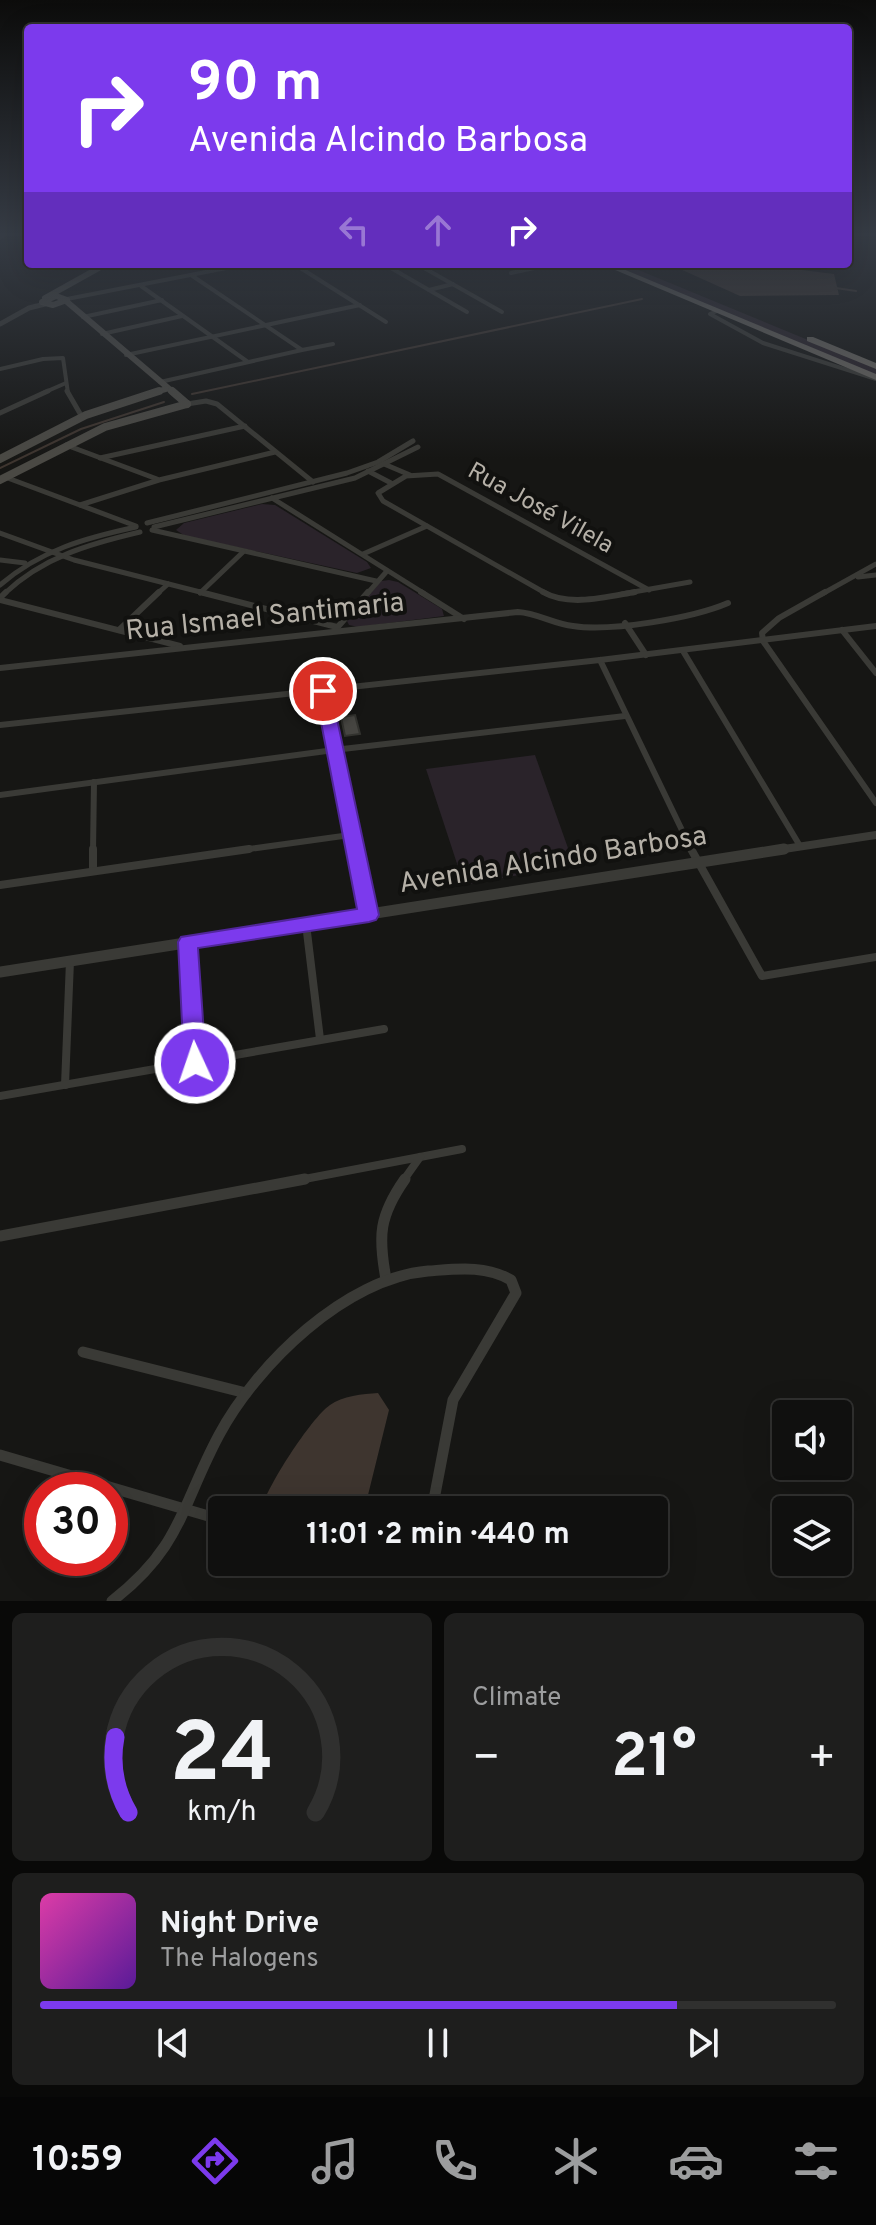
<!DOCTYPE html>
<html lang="en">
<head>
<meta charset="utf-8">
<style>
	:root { --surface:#10100f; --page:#1e1e1d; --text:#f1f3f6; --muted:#9c9d9e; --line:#30302f; --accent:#7c3aed }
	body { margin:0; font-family:Overpass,sans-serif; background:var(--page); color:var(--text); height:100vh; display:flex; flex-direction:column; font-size:30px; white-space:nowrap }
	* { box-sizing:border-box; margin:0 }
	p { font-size:26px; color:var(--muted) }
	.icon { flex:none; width:44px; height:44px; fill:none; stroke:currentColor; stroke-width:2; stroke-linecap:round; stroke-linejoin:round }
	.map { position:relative; height:1601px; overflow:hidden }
	.side { display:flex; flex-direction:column; gap:12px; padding:12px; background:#090908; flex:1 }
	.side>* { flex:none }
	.hud { position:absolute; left:24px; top:24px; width:828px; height:244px; border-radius:8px; box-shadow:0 8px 32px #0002,0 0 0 2px var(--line); background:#7c3aed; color:#fff; overflow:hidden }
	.tools { position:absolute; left:772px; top:1400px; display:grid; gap:16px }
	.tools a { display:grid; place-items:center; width:80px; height:80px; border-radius:8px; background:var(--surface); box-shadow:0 8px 32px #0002,0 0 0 2px var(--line); font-size:40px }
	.speed { position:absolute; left:24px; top:1472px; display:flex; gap:16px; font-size:40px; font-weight:700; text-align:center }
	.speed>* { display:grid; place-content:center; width:104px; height:104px; border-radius:50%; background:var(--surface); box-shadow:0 8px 32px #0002,0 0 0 2px var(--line); line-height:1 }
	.speed .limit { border:12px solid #d22; background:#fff; color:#111 }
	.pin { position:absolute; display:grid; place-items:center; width:68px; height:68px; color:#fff; margin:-34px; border:4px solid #fff; border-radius:50%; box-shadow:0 2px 8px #0007 }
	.me { position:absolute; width:88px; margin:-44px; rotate:357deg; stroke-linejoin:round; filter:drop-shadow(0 0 6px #0008) }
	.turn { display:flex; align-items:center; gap:28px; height:168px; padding:0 32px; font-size:36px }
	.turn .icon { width:104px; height:104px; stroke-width:2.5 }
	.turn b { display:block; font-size:56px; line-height:68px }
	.lanes { display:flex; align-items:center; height:76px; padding:0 32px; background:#0003; justify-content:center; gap:40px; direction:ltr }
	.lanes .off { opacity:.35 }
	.big { font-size:60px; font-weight:700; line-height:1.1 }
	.side .tile { flex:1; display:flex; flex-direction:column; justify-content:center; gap:12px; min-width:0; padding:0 28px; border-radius:12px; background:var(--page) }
	.side .dial { align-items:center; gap:0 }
	.dial svg { height:208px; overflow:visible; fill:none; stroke:var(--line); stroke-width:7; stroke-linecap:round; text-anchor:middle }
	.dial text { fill:var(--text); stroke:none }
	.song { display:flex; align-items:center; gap:24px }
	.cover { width:96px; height:96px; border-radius:12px; background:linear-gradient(135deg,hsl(320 70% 55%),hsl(270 70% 35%)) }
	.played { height:8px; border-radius:4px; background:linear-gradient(90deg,var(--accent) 80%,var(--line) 80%) }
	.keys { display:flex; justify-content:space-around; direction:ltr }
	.heat { display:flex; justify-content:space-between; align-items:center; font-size:44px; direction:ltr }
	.side .tiles { flex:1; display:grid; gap:12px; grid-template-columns:1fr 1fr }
	.tile:last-child { grid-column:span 2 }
	.trip { position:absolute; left:208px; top:1496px; width:460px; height:80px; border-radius:8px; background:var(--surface); box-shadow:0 8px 32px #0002,0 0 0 2px var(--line); font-weight:700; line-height:80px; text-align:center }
	.tab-bar { display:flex; height:128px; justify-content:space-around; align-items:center; background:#060606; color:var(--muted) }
	.tab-bar .icon { width:56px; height:56px }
	.tab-bar .on { color:var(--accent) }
	.tab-bar b { font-size:36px; color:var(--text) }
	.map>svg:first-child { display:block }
	.green { fill:#2a232a }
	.water { fill:#3e352f }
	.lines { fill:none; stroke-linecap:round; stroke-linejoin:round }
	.stream { stroke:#3e352f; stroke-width:2 }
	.building { fill:#464541; stroke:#32322e; stroke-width:2 }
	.minor-far4 { stroke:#3a3a36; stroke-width:4 }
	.minor-far3 { stroke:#3a3a36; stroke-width:5 }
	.minor-far2 { stroke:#3a3a36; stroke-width:6 }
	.minor-far1 { stroke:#3a3a36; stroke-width:8 }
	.minor { stroke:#3a3a36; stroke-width:11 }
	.tertiary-far2 { stroke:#3a3a36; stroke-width:5 }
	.tertiary-far1 { stroke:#3a3a36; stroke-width:8 }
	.tertiary { stroke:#3a3a36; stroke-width:11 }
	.secondary-far1 { stroke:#4a4944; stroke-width:6 }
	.secondary { stroke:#4a4944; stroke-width:8 }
	.motorway { fill:#6b6862; fill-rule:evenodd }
	.route { fill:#7c3aed; stroke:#51269a; stroke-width:2 }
	.labels { text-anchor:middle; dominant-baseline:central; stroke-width:8; stroke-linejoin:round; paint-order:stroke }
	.far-street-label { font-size:24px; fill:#b5b0a7; stroke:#11110f }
	.street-label { font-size:28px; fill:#b5b0a7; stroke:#11110f }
</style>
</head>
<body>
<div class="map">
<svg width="876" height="1601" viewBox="0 0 876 1601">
	<rect width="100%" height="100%" fill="#161614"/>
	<g class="green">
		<path d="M608,264H624L876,368V375Z"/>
		<path d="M262,504L275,505L367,562L371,568L357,573L185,536L176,530L184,523Z"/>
		<path d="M389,580L398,582L442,609L444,616L358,627L349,625L347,621L381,581Z"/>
		<path d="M535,755L574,865L464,885L426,769Z"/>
	</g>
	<g class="water">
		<path d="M669,264L761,265L834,274L839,295L740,296Z"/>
		<path d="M378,1393L389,1410L368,1495L370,1510H261C266,1488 311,1418 330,1405C342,1396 363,1394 378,1393Z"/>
	</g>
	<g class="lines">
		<g class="stream">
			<path d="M836,288L856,291"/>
			<path d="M192,394L642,299"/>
			<path d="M0,468L81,429L164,402"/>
		</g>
	</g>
	<path class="building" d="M355,715L360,734L345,736L341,717Z"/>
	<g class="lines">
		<g class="minor-far4">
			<path d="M294,264L386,322"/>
			<path d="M384,264L467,312"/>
			<path d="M417,264L502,312"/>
			<path d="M511,273L553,264"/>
			<path d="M191,275L302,350L333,344"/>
			<path d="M141,286L248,362"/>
			<path d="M429,290L453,284"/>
			<path d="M67,299L247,264"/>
			<path d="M717,311L710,314L763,343L876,379"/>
			<path d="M83,317L162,300"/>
			<path d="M102,334L182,316"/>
			<path d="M126,355L360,305"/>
			<path d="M0,369L43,359L63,358L68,393"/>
			<path d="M160,382L302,350"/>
			<path d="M43,393L66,383"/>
		</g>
		<g class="minor-far3">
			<path d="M67,391L82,417"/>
			<path d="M187,404L206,401L217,404L313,482"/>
			<path d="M0,413L48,391"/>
			<path d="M66,445L157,479"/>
			<path d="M100,458L245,426"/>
			<path d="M384,464L410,475"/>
			<path d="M368,471L391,483"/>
			<path d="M5,477L136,526"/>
			<path d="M272,498L425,594"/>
			<path d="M80,505L159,480L275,452"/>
			<path d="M147,523L347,473L378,462L413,441"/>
			<path d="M154,527L355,478L418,447"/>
			<path d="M152,530L376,581"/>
			<path d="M0,533L74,560L208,594"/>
			<path d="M363,554L427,526"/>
			<path d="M0,560L25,563"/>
			<path d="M858,577L876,575"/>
			<path d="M0,585C41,550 85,538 136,527"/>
			<path d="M200,593L243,552"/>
			<path d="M4,594C43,557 89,544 140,532"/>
			<path d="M157,594L168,584"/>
			<path d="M367,594L387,571"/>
			<path d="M547,594L383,501L378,493L406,476L438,474L649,590"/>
			<path d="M622,594L690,582"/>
			<path d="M822,594L876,564"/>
		</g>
		<g class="minor-far2">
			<path d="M200,592L337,627"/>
			<path d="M421,592L464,619"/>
			<path d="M543,592C569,607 606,597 635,592"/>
			<path d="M825,592L779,618L762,633L763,641L876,803"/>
			<path d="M0,598L6,592"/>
			<path d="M0,600L180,646"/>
			<path d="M625,623L646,655"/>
			<path d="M336,629L368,592"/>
			<path d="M119,630L159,592"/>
			<path d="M842,630L876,673"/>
			<path d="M683,651L800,846"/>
			<path d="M600,660L692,851"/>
			<path d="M0,668L518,612C537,613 554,624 573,626C611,632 693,618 728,603"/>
			<path d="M323,691L356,851"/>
			<path d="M0,725L600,660L876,626"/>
			<path d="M0,795L334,750L625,716"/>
			<path d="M93,851L94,782"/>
			<path d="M235,851L350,835"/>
		</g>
		<g class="minor-far1">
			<path d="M356,849L369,915"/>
			<path d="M691,849L762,976L876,957"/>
			<path d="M93,871V849"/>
			<path d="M0,885L249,849"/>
			<path d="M306,924L320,1039"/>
			<path d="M188,942L195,1063"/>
			<path d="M65,1085L70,961"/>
			<path d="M0,1096L384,1029"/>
			<path d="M294,1181L462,1149"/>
			<path d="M403,1181L420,1157"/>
		</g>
		<g class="minor">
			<path d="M0,1236L305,1179"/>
			<path d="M386,1279C378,1236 379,1216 405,1179"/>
			<path d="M83,1352L246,1393"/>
			<path d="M0,1455L222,1520"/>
			<path d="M365,1562L393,1569L413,1562"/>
			<path d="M112,1601C182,1547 181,1506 219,1435C257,1364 346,1278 428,1271C457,1269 485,1265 511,1280L516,1293L453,1400L432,1510"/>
		</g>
		<g class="tertiary-far2">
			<path d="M0,237L3,235"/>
			<path d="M0,324L29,308L45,304"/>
		</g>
		<path class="tertiary-far1" d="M771,851L876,835"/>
		<path class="tertiary" d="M0,972L784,849"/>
		<g class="secondary-far1">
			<path d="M56,296L67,300L53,305L42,302Z"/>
			<path d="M45,298L106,264"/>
			<path d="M66,301L174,393"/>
			<path d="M153,393L166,389"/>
		</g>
		<g class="secondary">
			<path d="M172,391L187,404"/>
			<path d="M0,459L86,415L159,391"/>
			<path d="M0,480L105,427L187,404"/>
		</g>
		<g class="motorway">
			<path d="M601,264H611L876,374V380Z"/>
			<path d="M807,337H813L876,363V369L807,341Z"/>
		</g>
	</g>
	<linearGradient id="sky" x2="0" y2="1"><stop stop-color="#0c0c0b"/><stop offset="0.51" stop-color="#363c45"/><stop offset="1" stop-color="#363c45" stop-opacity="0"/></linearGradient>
	<rect width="876" height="459" fill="url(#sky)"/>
	<path class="route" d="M323,686L331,691L379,915L376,920L369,922L198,948L206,1063L203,1069L195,1072L187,1069L184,1063L178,942L181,937L357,909L315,691Z"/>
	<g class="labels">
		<g class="far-street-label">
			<text transform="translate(540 509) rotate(29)">Rua José Vilela</text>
		</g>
		<g class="street-label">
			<text transform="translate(265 618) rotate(-6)">Rua Ismael Santimaria</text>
			<text transform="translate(553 861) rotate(-9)">Avenida Alcindo Barbosa</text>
		</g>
	</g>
</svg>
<div class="tools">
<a><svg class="icon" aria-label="sound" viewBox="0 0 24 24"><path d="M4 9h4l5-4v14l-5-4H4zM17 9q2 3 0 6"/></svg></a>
<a><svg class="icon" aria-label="layers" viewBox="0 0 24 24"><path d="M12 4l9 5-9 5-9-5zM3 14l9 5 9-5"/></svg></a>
</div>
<div class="speed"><div class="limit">30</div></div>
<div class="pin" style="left:323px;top:691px;background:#d93025"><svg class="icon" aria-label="arrive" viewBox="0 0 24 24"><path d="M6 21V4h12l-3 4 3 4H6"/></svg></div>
<svg class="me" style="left:195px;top:1063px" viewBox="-20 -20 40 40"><circle r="17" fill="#7c3aed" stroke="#fff" stroke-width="3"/><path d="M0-11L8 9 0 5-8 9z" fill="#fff"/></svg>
<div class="trip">11:01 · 2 min · 440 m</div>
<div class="hud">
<div class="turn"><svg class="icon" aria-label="right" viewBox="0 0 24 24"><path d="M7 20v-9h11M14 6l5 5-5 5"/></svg><div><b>90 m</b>Avenida Alcindo Barbosa</div></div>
<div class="lanes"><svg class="icon off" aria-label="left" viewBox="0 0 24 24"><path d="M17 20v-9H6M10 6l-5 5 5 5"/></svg><svg class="icon off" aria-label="ahead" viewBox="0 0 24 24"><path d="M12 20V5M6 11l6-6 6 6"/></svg><svg class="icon" aria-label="right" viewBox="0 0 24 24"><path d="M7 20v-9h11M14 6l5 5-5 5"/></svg></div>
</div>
</div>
<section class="side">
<div class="tiles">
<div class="tile dial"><svg viewBox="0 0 100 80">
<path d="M14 69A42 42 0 1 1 86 69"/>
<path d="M14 69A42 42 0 0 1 9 40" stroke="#7c3aed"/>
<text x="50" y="56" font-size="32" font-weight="700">24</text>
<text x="50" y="72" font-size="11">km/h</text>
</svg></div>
<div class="tile"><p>Climate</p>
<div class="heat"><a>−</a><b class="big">21°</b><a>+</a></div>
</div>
<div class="tile">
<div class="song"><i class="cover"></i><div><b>Night Drive</b><p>The Halogens</p></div></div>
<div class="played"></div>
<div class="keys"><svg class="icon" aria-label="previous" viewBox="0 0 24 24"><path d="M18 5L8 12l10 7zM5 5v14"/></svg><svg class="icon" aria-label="pause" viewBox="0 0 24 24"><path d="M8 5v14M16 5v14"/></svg><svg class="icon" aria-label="next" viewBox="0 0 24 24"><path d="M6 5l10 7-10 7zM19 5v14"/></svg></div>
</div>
</div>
</section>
<nav class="tab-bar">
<b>10:59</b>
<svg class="icon on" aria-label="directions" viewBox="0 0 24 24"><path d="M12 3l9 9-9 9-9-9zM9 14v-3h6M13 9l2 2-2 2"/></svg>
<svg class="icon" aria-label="music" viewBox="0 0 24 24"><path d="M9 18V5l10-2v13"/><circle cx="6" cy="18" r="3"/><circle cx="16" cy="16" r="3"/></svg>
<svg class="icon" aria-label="phone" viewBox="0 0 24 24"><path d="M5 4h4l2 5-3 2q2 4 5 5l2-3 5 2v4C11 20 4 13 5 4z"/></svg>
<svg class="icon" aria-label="climate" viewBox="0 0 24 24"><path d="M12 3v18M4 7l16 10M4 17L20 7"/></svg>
<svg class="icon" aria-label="car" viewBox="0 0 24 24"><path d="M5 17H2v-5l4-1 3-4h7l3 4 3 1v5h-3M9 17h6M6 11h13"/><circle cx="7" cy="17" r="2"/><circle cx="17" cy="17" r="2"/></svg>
<svg class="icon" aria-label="filters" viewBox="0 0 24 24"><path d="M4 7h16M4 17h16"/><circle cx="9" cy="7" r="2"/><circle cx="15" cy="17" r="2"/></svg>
</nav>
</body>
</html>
